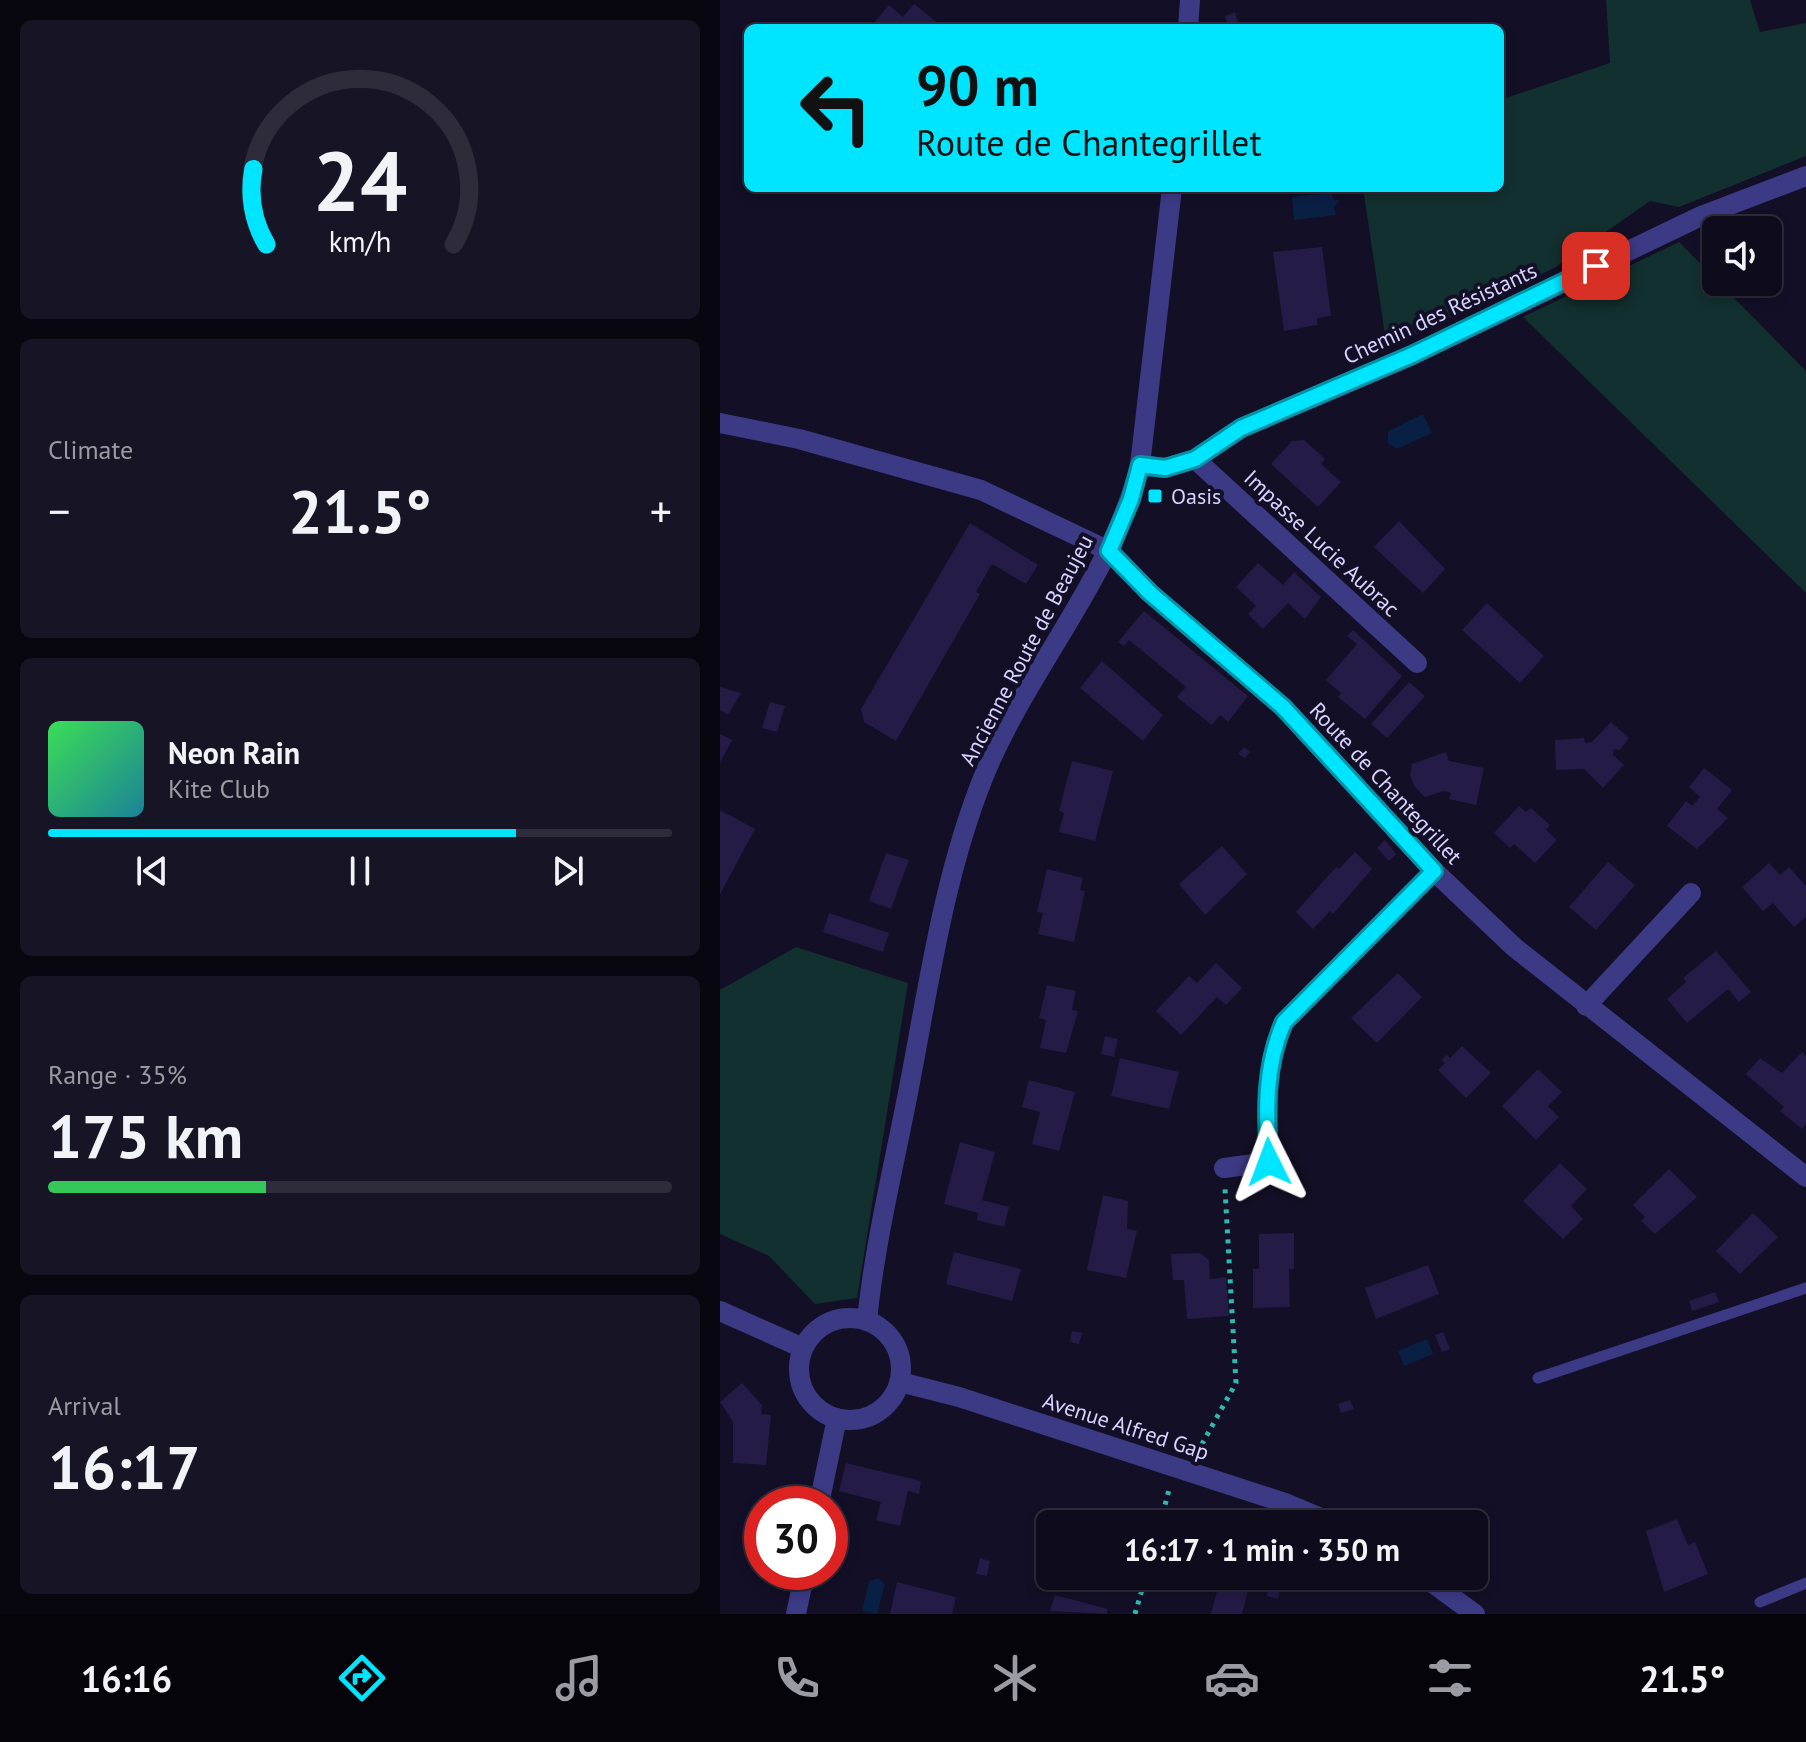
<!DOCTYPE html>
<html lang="en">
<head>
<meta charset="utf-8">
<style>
	:root { --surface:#0e0b1c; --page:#171425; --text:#f1f3f6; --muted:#9b9ba3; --line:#2e2b3b; --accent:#00e5ff }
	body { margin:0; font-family:"PT Sans",sans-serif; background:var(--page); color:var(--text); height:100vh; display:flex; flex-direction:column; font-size:30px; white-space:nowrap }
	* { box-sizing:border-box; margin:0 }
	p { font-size:26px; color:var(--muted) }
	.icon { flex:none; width:44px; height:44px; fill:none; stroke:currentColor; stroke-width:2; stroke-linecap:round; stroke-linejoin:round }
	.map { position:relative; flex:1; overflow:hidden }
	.panel { display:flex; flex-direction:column; gap:20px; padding:20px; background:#08060f; width:720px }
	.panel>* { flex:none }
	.top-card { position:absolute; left:24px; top:24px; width:760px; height:168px; border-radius:12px; box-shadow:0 4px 12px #0003,0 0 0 2px var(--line); background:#00e5ff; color:#111; overflow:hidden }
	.controls { position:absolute; left:982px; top:216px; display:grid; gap:16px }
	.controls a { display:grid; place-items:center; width:80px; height:80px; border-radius:12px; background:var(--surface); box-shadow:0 4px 12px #0003,0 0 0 2px var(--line); font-size:40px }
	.speed { position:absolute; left:24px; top:1486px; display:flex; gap:16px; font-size:40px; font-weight:700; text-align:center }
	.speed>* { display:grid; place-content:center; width:104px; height:104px; border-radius:50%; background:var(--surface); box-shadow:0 4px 12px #0003,0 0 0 2px var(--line); line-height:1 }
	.speed .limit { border:12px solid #d22; background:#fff; color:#111 }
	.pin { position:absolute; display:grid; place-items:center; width:68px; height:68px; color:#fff; margin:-34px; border-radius:16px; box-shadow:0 4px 12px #0006 }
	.me { position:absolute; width:88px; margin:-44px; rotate:357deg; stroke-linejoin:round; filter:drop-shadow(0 0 6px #0008) }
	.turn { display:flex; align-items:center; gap:28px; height:168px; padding:0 40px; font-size:36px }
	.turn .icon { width:104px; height:104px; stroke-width:2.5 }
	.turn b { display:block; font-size:56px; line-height:68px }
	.big { font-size:60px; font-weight:700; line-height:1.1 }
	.panel .card { flex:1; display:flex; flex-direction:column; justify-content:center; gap:12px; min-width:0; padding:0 28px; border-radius:12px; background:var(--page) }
	.panel .dial { align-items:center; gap:0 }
	.dial svg { height:208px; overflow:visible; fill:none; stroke:var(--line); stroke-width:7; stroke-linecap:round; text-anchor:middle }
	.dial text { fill:var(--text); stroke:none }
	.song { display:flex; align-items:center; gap:24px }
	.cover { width:96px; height:96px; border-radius:12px; background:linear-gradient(135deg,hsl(130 70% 55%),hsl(190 70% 35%)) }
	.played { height:8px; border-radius:4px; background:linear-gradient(90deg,var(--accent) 75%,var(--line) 75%) }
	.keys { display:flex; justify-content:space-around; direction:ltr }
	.heat { display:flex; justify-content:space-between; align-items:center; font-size:44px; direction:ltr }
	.charge { height:12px; border-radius:6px; background:linear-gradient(90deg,#34c759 35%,var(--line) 0) }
	.trip { position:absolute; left:316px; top:1510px; width:452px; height:80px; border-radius:12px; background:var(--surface); box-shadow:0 4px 12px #0003,0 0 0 2px var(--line); font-weight:700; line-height:80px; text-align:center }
	.dock { display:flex; height:128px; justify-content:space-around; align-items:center; background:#06040b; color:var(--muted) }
	.dock .icon { width:56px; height:56px }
	.dock .selected { color:var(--accent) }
	.dock b { font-size:36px; color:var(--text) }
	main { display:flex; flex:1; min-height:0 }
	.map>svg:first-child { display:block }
	.green { fill:#12302f }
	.water { fill:#0a1f44 }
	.building { fill:#241b47 }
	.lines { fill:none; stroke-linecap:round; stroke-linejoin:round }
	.path { stroke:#2fb8b0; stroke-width:5; stroke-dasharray:4 6; stroke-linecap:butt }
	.lane { stroke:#3d3a85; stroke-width:11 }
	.street { stroke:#3d3a85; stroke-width:20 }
	.route-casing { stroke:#0095a6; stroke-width:20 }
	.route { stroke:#00e5ff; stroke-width:14 }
	.poi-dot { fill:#00e5ff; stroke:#130f26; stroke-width:3 }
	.labels { text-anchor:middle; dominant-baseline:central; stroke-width:8; stroke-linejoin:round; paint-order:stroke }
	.street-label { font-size:22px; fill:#d9d4ff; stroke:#130f26 }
	.poi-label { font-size:22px; fill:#d9d4ff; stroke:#130f26; text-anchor:start }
</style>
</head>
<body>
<main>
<section class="panel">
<div class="card dial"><svg viewBox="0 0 100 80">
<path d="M14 69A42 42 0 1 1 86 69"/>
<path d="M14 69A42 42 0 0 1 9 40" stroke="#00e5ff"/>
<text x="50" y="56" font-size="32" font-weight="700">24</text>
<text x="50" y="72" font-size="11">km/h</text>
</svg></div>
<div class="card"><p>Climate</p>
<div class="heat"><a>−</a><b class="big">21.5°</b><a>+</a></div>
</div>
<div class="card">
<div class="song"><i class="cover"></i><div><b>Neon Rain</b><p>Kite Club</p></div></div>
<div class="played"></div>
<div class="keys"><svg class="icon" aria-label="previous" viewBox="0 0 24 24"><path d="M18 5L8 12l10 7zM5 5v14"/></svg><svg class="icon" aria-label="pause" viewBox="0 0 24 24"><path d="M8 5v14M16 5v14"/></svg><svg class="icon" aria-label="next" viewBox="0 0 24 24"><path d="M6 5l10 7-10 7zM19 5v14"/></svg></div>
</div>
<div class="card"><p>Range · 35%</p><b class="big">175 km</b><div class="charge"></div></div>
<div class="card"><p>Arrival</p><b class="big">16:17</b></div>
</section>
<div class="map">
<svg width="1086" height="1614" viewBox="0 0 1086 1614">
	<rect width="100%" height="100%" fill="#130f26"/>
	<g class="green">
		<path d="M886,0H1030L1040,32L1086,23V156L959,207L930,201L836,267L667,348L643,188H780V100L890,63Z"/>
		<path d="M959,242L1086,371V593L803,317Z"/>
		<path d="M76,947L188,983L137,1298L95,1304L49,1256L0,1234V990Z"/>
	</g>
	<g class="water">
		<path d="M611,193L614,200H619L614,208L616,215L574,220L572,197Z"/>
		<path d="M703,414L712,433L677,449L668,443V431Z"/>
		<path d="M707,1339L713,1354L684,1366L678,1351Z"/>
		<path d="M158,1578L165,1584L157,1614L142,1611L149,1581Z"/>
	</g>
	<g class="building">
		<path d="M194,4L224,28H150L169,5L183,17Z"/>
		<path d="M515,12L520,28H509L505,16Z"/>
		<path d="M602,247L611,316L597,318V325L564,331L553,252Z"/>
		<path d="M584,440L605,459L601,464L621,482L598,507L551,464L572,441Z"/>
		<path d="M679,521L725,569L703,593L654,547Z"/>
		<path d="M250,523L318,565L306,584L272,564L256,592L260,594L176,741L144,722L141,709Z"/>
		<path d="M538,563L563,585L574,572L601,597L585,619L568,603L543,629L528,614L536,606L516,587Z"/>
		<path d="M767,603L824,656L800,683L742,630Z"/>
		<path d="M424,611L528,696L508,722L500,715L492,725L457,697L466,687L409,640L404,646L398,642Z"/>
		<path d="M633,630L682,676L645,719L618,697L621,693L606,680L637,644L627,636Z"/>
		<path d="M382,661L443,715L423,741L360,688Z"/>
		<path d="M689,682L705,696L667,738L651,724Z"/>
		<path d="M0,687L21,693L8,715L0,710Z"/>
		<path d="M50,702L65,706L57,732L42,728Z"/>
		<path d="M891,722L909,738L900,750L894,749L893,755L904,765L883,788L864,769L836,770L835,740L864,738L865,743L872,742Z"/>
		<path d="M0,734L12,740L0,763Z"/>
		<path d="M524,747L530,752L525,758L518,754Z"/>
		<path d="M726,752L729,761L764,768L756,805L729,799L731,793L724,791L705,797L694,786L690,774L692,764Z"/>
		<path d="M352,761L393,771L375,841L339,832L344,813L339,811Z"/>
		<path d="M984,768L1012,790L997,809L1008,818L977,849L947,826L966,801L972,806L980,797L969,787Z"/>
		<path d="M799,806L806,812L811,808L830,825L826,830L837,840L815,863L794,844L790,848L774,833Z"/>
		<path d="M0,810L35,829L0,894Z"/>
		<path d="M665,840L676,854L669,861L657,848Z"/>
		<path d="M502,846L527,874L485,915L459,884Z"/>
		<path d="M635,852L652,869L613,914L610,911L593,929L576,912L616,867L619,869Z"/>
		<path d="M166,853L189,860L171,909L149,901Z"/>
		<path d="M888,862L915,885L876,930L849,907Z"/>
		<path d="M1049,863L1060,875L1069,867L1086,886V917L1074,927L1053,903L1043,911L1022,887Z"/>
		<path d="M327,869L363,878L360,890L365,891L354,942L318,934L323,913L317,912Z"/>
		<path d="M109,913L169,933L163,952L103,932Z"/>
		<path d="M996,951L1031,992L1019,1002L1008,989L967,1023L947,999L966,982L963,978Z"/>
		<path d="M496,963L522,988L506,1005L497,997L461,1035L436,1011L469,976L477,983Z"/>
		<path d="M678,973L702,997L657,1043L631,1018Z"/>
		<path d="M327,985L356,991L352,1010L358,1011L346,1053L320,1048L326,1020L319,1018Z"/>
		<path d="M385,1036L398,1039L394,1057L381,1054Z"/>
		<path d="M742,1046L771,1073L746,1098L718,1070L725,1063L721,1060L727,1055L730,1058Z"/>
		<path d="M1082,1052L1086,1056V1124L1082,1129L1060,1111L1064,1107L1026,1074L1040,1058L1062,1073Z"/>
		<path d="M400,1058L459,1072L449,1109L391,1096Z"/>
		<path d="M818,1069L842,1092L828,1106L839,1117L816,1140L782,1106Z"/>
		<path d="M309,1080L355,1092L339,1151L312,1144L320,1112L302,1107Z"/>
		<path d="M240,1142L275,1152L262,1200L289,1207L284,1227L257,1220L258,1213L224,1204Z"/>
		<path d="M840,1163L867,1189L851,1206L863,1219L843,1239L803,1201Z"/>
		<path d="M949,1169L977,1197L935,1234L921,1221L925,1217L913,1205Z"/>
		<path d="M383,1195L408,1201L407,1229L417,1231L406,1278L367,1270Z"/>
		<path d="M1033,1213L1058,1237L1020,1274L996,1251Z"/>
		<path d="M574,1233V1269H569L570,1307L533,1308V1269H539V1234Z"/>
		<path d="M234,1252L301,1269L292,1301L226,1284Z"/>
		<path d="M480,1253L489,1260L490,1279L506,1277L509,1316L467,1319L464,1280H453L451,1254Z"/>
		<path d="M708,1265L719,1294L656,1319L645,1288Z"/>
		<path d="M995,1292L999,1302L972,1311L969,1301Z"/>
		<path d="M352,1331L362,1333L359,1344L350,1342Z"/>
		<path d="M723,1332L730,1349L722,1352L715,1335Z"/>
		<path d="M22,1383L42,1405L41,1414L51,1415L46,1465L13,1463V1422L0,1402Z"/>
		<path d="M630,1400L634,1409L621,1413L618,1404Z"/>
		<path d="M126,1463L201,1481L199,1494L188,1491L180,1526L156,1520L161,1502L119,1491Z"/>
		<path d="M957,1519L968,1545L975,1542L988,1574L944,1592L926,1531Z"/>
		<path d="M260,1558L270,1561L267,1576L256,1574Z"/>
		<path d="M177,1582L236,1597L232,1614H170Z"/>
		<path d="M551,1582L561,1585L558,1599L547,1596Z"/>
		<path d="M499,1583L528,1590L522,1614H491Z"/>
		<path d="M335,1595L388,1609L387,1614L330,1611Z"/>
	</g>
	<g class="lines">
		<g class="path">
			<path d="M477,1453L516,1383L505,1189"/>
			<path d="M440,1524L450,1486"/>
			<path d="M415,1614L426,1576"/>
		</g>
		<g class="lane">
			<path d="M818,1378L1086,1288"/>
			<path d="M1040,1602L1086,1583"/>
		</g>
		<g class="street">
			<path d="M468,28L470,0"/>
			<path d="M0,423L79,439L261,490L389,551L430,593L563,707L714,871L794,947L1086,1177"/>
			<path d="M475,459L697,663"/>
			<path d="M420,465L445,468L475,459L521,428L692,355L981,216L1086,176"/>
			<path d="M866,1006L971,893"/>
			<path d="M504,1168L549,1162C547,1113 544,1067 564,1022L714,871"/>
			<path d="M0,1311L83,1348"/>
			<circle cx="130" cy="1369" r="51"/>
			<path d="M147,1321C155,1239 176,1158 191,1077C210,977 225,873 263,778C307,669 391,580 420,465L452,188"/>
			<path d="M180,1382L239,1397L565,1503L615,1524"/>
			<path d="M99,1504L117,1418"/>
			<path d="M703,1576L755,1614"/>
			<path d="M76,1614L85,1572"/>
		</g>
	</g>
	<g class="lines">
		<g class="route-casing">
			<path id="route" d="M549,1162C546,1113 544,1067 564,1022L714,871L563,707L430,593L389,551L411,499L420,465L445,468L475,459L521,428L692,355L876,266"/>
		</g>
		<use href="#route" class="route"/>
	</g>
	<rect class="poi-dot" x="427" y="488" width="16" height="16" rx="4"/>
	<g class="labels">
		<g class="street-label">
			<text transform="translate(720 313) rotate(-25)">Chemin des Résistants</text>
			<text transform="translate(602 543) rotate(43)">Impasse Lucie Aubrac</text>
			<text transform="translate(306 650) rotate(-62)">Ancienne Route de Beaujeu</text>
			<text transform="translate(666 783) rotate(47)">Route de Chantegrillet</text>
			<text transform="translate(406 1426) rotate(18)">Avenue Alfred Gap</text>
		</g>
		<g class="poi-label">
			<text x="451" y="496">Oasis</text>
		</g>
	</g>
</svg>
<div class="controls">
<a><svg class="icon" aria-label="sound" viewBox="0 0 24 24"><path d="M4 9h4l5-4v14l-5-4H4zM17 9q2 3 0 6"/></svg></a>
</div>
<div class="speed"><div class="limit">30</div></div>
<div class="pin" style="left:876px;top:266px;background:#d93025"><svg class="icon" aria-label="arrive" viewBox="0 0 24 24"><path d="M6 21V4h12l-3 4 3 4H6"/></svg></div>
<svg class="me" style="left:549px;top:1162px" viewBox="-20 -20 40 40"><path d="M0-17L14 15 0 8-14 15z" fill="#00e5ff" stroke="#fff" stroke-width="4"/></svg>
<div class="trip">16:17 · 1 min · 350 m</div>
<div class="top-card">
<div class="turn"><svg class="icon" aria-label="left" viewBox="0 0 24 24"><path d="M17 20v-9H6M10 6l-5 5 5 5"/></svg><div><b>90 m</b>Route de Chantegrillet</div></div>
</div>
</div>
</main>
<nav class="dock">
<b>16:16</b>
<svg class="icon selected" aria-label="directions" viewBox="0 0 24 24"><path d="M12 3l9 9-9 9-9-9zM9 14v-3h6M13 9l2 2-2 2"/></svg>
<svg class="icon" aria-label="music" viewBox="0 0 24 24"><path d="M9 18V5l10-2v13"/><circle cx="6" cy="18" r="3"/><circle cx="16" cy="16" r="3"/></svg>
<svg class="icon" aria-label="phone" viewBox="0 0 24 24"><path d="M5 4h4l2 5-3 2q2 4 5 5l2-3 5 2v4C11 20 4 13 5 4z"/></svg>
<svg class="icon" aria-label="climate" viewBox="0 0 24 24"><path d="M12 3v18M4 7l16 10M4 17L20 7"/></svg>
<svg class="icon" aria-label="car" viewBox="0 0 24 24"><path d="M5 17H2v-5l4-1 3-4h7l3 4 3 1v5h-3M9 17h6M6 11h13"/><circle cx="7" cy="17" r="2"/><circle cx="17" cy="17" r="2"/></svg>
<svg class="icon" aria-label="filters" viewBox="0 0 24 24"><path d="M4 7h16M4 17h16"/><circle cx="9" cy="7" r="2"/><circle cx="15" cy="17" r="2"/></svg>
<b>21.5°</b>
</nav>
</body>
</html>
